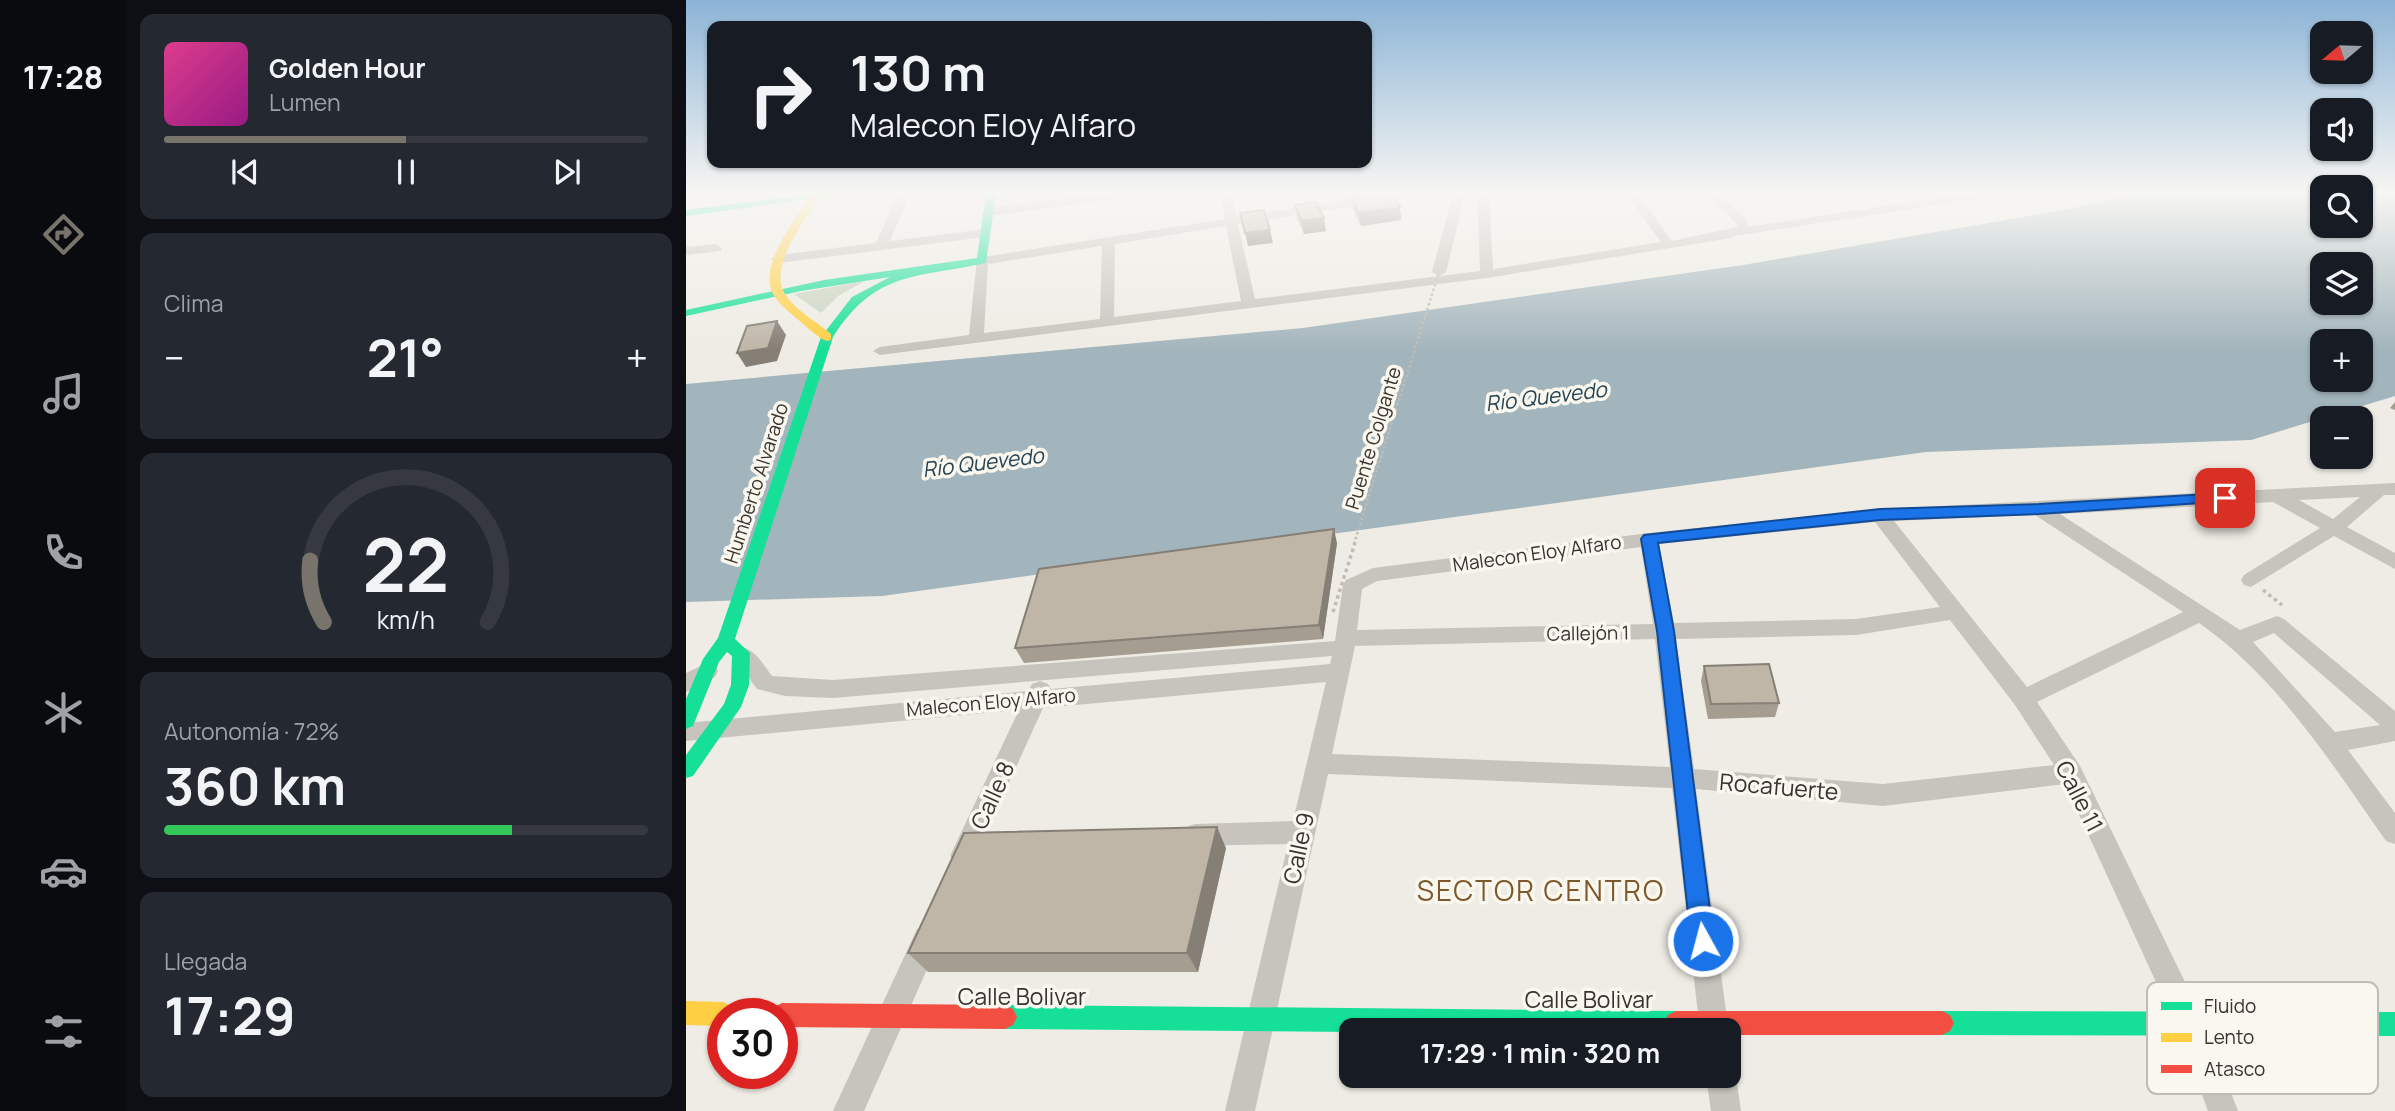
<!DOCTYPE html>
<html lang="es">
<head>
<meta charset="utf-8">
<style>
	:root { --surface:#171b24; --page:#242831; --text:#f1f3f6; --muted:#9ea1a6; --line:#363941; --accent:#78746c }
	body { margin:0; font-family:Manrope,sans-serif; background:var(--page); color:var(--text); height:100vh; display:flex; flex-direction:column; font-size:26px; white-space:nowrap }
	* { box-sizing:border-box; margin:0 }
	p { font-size:23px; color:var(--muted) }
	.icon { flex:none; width:38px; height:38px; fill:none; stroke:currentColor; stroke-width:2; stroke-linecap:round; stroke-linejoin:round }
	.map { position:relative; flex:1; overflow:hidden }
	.details { display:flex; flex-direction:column; gap:14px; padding:14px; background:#0d0f14; width:560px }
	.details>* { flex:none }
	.guide { position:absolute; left:21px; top:21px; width:665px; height:147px; border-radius:14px; box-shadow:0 2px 5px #0004; background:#171b24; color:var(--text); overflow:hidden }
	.needle { width:46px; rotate:251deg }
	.fabs { position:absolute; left:1624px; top:21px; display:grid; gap:14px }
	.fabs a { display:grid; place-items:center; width:63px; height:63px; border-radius:14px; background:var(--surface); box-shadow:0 2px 5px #0004; font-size:35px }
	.speed { position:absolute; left:21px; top:998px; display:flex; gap:14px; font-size:35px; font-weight:700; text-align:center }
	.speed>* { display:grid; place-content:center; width:91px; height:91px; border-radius:50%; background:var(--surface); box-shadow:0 2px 5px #0004; line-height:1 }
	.speed .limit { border:10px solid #d22; background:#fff; color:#111 }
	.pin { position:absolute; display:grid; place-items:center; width:60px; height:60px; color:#fff; margin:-30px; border-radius:14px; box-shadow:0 4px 10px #0006 }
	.me { position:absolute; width:77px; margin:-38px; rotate:353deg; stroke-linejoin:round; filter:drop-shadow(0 0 5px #0008) }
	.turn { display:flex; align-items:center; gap:24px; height:147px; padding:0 28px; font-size:32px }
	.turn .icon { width:91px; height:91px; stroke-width:2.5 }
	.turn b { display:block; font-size:49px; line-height:60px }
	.big { font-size:52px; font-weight:700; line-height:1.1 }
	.details .tile { flex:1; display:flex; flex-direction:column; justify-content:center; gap:10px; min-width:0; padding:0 24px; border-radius:14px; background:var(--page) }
	.details .dial { align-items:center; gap:0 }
	.dial svg { height:182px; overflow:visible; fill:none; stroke:var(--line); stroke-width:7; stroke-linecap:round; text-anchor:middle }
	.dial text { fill:var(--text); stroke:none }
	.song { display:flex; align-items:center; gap:21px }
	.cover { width:84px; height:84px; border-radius:10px; background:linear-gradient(135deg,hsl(330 70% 55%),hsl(310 70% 35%)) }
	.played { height:7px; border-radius:4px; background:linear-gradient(90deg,var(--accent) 50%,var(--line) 50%) }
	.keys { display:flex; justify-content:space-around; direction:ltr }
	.heat { display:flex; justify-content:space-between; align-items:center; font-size:38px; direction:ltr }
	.charge { height:10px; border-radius:5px; background:linear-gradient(90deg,#34c759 72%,var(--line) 0) }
	.trip { position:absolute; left:653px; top:1018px; width:402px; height:70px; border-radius:14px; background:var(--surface); box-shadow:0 2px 5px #0004; font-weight:700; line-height:70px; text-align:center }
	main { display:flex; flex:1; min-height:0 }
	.menu { display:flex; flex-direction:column; width:126px; justify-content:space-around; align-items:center; background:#090b0e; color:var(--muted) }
	.menu .icon { width:49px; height:49px }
	.menu .current { color:var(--accent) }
	.menu b { font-size:32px; color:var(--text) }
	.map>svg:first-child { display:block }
	.green { fill:#cad3c0 }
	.water { fill:#a3b5bc; fill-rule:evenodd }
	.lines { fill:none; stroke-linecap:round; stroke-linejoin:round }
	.path { stroke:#bebcb5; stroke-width:3.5; stroke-dasharray:3.5 3.5; stroke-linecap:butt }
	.lane { stroke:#c7c4bd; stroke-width:7 }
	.street { fill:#c7c4bd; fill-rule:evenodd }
	.fast { fill:#16e098; fill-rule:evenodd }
	.slow { fill:#ffcf43; fill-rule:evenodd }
	.jam { fill:#f24e42; fill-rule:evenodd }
	.path-bridge-far1 { stroke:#bebcb5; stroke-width:2.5; stroke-dasharray:2.5 2.5; stroke-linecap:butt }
	.path-bridge { stroke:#bebcb5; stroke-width:3.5; stroke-dasharray:3.5 3.5; stroke-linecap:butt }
	.wall { fill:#a49d90 }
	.shaded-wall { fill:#867f76 }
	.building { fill:#bfb6a8; stroke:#867f76; stroke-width:2 }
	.route { fill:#1a73e8; stroke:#114b97; stroke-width:2 }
	.labels { text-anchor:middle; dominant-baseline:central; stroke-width:7; stroke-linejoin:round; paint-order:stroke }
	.street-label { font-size:19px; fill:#38332c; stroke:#f9f7ee }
	.water-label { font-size:21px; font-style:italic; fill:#254455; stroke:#f9f7ee }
	.near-street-label { font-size:23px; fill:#38332c; stroke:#f9f7ee }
	.near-quarter-label { font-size:28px; letter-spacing:2px; fill:#7e582d; stroke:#f9f7ee }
	.key { fill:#f9f7ee; stroke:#bfbcb4; stroke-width:2 }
	.key-label { font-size:19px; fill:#38332c }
</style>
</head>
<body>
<main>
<nav class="menu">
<b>17:28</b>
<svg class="icon current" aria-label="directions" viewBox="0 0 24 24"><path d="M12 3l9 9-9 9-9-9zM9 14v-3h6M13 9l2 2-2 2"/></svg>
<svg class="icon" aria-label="music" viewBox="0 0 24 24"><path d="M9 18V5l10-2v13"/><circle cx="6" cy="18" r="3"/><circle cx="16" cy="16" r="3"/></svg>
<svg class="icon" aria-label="phone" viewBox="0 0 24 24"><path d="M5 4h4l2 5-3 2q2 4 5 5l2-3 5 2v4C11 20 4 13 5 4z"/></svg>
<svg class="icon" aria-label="climate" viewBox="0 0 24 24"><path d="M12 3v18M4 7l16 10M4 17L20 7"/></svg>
<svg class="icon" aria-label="car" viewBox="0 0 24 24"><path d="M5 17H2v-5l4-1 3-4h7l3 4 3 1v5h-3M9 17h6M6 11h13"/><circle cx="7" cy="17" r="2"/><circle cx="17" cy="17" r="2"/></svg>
<svg class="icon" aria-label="filters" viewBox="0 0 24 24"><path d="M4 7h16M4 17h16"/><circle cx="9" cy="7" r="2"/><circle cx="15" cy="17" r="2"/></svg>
</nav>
<section class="details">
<div class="tile">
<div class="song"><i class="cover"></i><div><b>Golden Hour</b><p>Lumen</p></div></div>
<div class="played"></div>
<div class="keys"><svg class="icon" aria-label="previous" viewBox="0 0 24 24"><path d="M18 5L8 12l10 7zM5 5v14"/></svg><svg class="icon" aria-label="pause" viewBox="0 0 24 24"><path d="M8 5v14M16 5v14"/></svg><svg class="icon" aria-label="next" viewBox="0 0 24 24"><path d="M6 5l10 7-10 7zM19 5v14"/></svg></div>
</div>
<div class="tile"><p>Clima</p>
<div class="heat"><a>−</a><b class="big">21°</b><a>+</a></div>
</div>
<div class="tile dial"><svg viewBox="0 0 100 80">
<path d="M14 69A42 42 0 1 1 86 69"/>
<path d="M14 69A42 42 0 0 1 8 42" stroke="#78746c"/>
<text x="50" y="56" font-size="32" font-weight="700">22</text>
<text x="50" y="72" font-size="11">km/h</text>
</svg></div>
<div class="tile"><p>Autonomía · 72%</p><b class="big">360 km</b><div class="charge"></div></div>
<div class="tile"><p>Llegada</p><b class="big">17:29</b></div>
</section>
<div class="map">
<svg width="1709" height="1111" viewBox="0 0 1709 1111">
	<rect width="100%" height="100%" fill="#eeece4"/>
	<path class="green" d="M179,281L152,296L135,313L108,294Z"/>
	<path class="water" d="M1454,194H1636V226H1675V194H1709V396L1565,440L1240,452L196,596L0,602V384L617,328L1057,265L1373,211ZM1636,264H1675V303H1636ZM1636,341H1675V380H1636Z"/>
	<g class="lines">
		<path class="path" d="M1577,590L1596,605"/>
		<path class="lane" d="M1051,232L1299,194"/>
		<g class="street">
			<path d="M212,194H224L204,241L299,229L305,233L299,237L92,263L85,259L92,255L190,243Z"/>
			<path d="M407,194H442L436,198L303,216L297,212L303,208Z"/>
			<path d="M534,194H546L551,217L697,194H728L722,198L552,224L569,299L794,271L791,194H803L807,269L975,242L940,194H952L986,241L1051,227V224L1021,194H1034L1061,220L1063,229L1045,238L801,278L194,355L187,351L194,347L283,335L291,258L539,219ZM540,226L555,301L428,317L429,244ZM416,246L414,319L298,333L302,264Z"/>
			<path d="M767,194H779L760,272L753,276L746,272Z"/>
			<path d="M30,244L36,248L35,251L0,255V247Z"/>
			<path d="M1709,483V495H1698L1661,527L1709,553V569L1648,536L1565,587L1558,585L1555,580L1558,575L1634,528L1587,502L1374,514L1554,630L1591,616L1598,619L1709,711V741L1662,750L1709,813V844L1700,841C1646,764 1591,677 1513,623L1351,702L1394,766L1515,1015L1552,1111H1522L1492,1030L1379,784L1197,806L1010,789L1042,1026L1040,1031H1014L986,788L642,774L569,1111H539L602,844L509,846L500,843L496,835L500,827L509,824L607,821L640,682L357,708L286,864L277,868L268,864L264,856L333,710L0,741V723L342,691L346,684L354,681L362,684L365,689L644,664L646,656L147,698L99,696L71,689L45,654L48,648C66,643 76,663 86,676L147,680L649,641L657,585L660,580L687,568L963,533L1194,509ZM1674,497L1647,519L1613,500ZM1349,515L1497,612L1341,687L1208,521ZM1189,522L1254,607L1170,619L988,623L973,544ZM955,547L967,624L671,630L676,589L691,581ZM1264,620L1329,705L1368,765L1197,784L1008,769L990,639L1170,635ZM1588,633L1694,725L1649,732L1567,642ZM969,639L984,767L646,754L669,646Z"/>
			<path d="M21,663L29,665L32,671L29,677L0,692V673Z"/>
			<path d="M241,925L251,929L255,938L178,1111H147L231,929Z"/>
			<path d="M1043,1064L1050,1076L1055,1111H1025L1020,1076H1043Z"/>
		</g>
		<g class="fast">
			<path d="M128,194H159L0,216V210Z"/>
			<path d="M300,194H310L300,263C231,278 190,270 147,337L49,639L64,653L63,685L55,707L7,776L0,778V755L38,704L45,685L46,656L41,652L33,662L9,721L7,726L0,729V699L17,659L32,638L135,337L166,297L204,277L115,291L0,316V310L138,280L291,258Z"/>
			<path d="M319,1005L990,1011L998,1015L1002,1023L999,1031L665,1032L319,1029L311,1025L307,1017L311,1009Z"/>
			<path d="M1256,1011L1709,1012V1036L1256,1035L1248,1031L1244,1023L1248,1015Z"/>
		</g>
		<g class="slow">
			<path d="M126,194H136C121,218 81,266 99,294C110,311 131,322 145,334V340L141,341C130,337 119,325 110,318C102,311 92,303 87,294C72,264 110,219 126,194Z"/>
			<path d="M0,1001L37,1002L45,1006L48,1013H37V1026L0,1025Z"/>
		</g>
		<g class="jam">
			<path d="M96,1003L319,1005L327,1009L331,1017L327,1025L319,1029L96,1027V1013H85L88,1007Z"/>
			<path d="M990,1011H1256L1264,1015L1268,1023L1264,1031L1256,1035H1043V1031H981L978,1023L982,1015Z"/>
		</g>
		<path class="path-bridge-far1" d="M668,544L753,272"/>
		<path class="path-bridge" d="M647,612L669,543"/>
	</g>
	<g class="wall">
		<path d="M665,197L714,207L715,220L675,226L667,209Z"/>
		<path d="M609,205L640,231L618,234L611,218Z"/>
		<path d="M1709,402V410L1704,408Z"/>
		<path d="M651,543L637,639L338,663L329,648Z"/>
		<path d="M1018,666L1093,703L1089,717L1022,719L1015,681Z"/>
		<path d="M540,848L512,972H242L222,953Z"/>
	</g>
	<g class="shaded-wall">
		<path d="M714,207L715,220L675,226L673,213Z"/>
		<path d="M638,218L640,231L618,234L616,221Z"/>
		<path d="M584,230L587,243L562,246L559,233Z"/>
		<path d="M91,321L100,335L91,361L60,367L51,353Z"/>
		<path d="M648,529L651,543L637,639L633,625Z"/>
		<path d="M531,827L540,848L512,972L501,953Z"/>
	</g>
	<g class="building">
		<path d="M680,194H707L714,207L673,213L665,197Z"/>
		<path d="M630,202L638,218L616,221L609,205Z"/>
		<path d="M578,210L584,230L559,233L554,213Z"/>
		<path d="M91,321L82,348L51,353L61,326Z"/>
		<path d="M648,529L633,625L329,648L353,569Z"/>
		<path d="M1083,664L1093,703L1025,704L1018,666Z"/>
		<path d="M531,827L501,953H222L278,833Z"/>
	</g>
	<linearGradient id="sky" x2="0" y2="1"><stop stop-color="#8cb4d6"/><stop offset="0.55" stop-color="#f7f6f3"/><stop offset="1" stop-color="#f7f6f3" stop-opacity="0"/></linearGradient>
	<rect width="1709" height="350" fill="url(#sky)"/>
	<path class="route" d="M1539,493L1546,498L1544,501L1353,514L1194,520L972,543L988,631L1028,941L1025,949L1017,952L1009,949L1005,941L971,631L955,539L958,535L1194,509L1353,504Z"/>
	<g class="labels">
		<g class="street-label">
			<text transform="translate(687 438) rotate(-73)">Puente Colgante</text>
			<text transform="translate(70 483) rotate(-72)">Humberto Alvarado</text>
			<text transform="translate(851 553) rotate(-8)">Malecon Eloy Alfaro</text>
			<text transform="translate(902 633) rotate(-1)">Callejón 1</text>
			<text transform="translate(305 702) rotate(-5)">Malecon Eloy Alfaro</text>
		</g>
		<g class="water-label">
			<text transform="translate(860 396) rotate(-7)">Río Quevedo</text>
			<text transform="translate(297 462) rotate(-7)">Río Quevedo</text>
		</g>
		<g class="near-street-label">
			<text transform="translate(1093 786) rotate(5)">Rocafuerte</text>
			<text transform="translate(306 795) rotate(-65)">Calle 8</text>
			<text transform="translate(1394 796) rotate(63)">Calle 11</text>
			<text transform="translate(612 848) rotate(-78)">Calle 9</text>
			<text x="336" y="996">Calle Bolivar</text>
			<text x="903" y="999">Calle Bolivar</text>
		</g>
		<g class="near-quarter-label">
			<text x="855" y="890">SECTOR CENTRO</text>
		</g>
	</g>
	<rect x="1461" y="982" width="231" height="112" rx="10" class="key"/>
	<rect x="1475" y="1002" width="31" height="8" fill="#16e098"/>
	<rect x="1475" y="1033" width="31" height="9" fill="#ffcf43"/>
	<rect x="1475" y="1065" width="31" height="8" fill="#f24e42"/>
	<g class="key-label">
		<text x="1518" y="1013">Fluido</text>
		<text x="1518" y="1044">Lento</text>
		<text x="1518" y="1076">Atasco</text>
	</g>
</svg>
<div class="fabs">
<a><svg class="needle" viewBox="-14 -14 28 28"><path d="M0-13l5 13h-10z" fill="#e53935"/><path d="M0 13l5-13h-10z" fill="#9ea1a6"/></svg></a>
<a><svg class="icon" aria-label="sound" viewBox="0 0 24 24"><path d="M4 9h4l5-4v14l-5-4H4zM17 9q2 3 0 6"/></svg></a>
<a><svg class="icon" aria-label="search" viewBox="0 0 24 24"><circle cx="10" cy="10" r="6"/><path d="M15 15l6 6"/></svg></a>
<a><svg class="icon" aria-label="layers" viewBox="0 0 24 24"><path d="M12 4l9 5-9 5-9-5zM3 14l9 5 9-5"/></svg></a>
<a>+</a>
<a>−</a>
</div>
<div class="speed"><div class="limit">30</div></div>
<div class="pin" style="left:1539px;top:498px;background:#d93025"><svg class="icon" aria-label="arrive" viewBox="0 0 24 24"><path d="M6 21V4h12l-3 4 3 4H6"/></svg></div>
<svg class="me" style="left:1017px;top:941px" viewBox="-20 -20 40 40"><circle r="17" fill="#1a73e8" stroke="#fff" stroke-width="3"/><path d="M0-11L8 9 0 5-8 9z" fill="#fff"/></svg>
<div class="trip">17:29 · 1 min · 320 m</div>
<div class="guide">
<div class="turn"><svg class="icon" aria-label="right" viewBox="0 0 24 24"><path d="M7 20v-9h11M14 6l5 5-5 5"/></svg><div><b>130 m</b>Malecon Eloy Alfaro</div></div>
</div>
</div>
</main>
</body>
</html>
